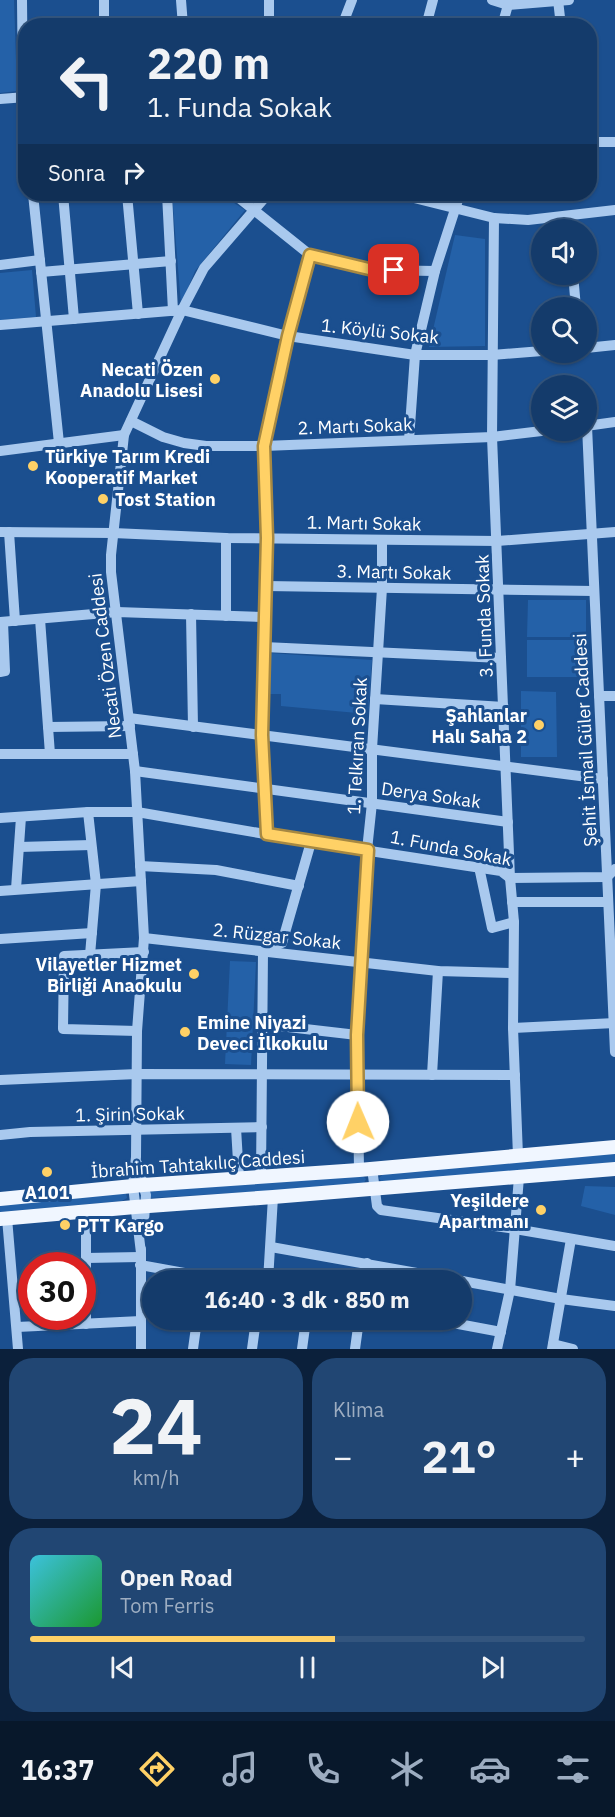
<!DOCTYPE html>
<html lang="tr">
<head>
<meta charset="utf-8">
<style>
	:root { --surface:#143b6b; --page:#214673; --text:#f1f3f6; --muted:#9dadc1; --line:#33557e; --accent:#ffd166 }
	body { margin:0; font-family:"IBM Plex Sans",sans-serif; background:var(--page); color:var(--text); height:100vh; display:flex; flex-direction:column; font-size:22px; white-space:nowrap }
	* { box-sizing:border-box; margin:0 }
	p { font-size:20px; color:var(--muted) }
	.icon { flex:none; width:33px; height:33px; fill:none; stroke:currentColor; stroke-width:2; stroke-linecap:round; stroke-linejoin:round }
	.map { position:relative; height:1349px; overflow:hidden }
	.drawer { display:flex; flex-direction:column; gap:9px; padding:9px; background:#0b203b; flex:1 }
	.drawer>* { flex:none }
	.top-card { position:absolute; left:18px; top:18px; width:579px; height:183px; border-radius:24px; box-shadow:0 2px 4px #0004,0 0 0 2px var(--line); background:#143b6b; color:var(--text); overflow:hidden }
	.tools { position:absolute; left:531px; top:219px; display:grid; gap:12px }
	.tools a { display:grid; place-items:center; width:66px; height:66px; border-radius:50%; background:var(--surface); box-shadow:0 2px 4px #0004,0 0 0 2px var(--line); font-size:30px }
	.speed { position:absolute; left:18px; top:1252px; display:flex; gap:12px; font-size:30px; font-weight:700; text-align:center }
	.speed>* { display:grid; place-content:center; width:78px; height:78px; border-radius:50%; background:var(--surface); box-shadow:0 2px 4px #0004,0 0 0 2px var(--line); line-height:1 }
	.speed .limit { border:9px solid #d22; background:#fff; color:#111 }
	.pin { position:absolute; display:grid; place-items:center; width:51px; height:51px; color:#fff; margin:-26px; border-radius:12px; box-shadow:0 3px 9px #0006 }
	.me { position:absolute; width:66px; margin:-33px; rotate:359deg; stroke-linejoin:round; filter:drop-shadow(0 0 4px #0008) }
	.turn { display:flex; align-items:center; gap:21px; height:126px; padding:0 30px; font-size:27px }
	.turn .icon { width:78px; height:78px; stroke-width:2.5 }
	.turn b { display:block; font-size:42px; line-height:51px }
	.then { display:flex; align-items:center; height:57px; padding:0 30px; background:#0003; gap:12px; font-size:22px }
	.big { font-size:45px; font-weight:800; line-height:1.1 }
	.drawer .tile { flex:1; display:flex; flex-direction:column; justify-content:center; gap:9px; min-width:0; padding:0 21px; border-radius:24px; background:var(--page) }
	.drawer .dial { align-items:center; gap:0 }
	.dial b { font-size:78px; line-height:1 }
	.song { display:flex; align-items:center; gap:18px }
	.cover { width:72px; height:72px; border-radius:9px; background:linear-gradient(135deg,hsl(190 70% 55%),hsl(130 70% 35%)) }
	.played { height:6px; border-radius:3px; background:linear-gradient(90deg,var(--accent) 55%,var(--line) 55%) }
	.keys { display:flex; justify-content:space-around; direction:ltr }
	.heat { display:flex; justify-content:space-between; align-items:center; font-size:33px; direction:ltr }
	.drawer .tiles { flex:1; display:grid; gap:9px; grid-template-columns:1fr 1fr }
	.tile:last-child { grid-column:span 2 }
	.trip { position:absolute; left:142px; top:1270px; width:330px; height:60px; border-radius:30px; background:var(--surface); box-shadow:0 2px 4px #0004,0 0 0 2px var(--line); font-weight:800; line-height:60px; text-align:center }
	.dock { display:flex; height:96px; justify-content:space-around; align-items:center; background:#08182b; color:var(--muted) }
	.dock .icon { width:42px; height:42px }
	.dock .current { color:var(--accent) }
	.dock b { font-size:27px; color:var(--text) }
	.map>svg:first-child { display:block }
	.green { fill:#2461a8 }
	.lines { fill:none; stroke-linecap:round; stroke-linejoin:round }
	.minor { stroke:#a9c9ee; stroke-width:10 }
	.major { stroke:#f0f6ff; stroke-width:14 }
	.route-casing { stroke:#a68842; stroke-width:15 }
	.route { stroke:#ffd166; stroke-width:10 }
	.poi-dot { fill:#ffd166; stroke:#1b4f8f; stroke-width:2 }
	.labels { text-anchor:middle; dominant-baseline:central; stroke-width:6; stroke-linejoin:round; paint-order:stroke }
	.street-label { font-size:18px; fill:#fff; stroke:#1b4f8f }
	.poi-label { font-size:18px; font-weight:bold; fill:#fff; stroke:#1b4f8f; text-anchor:end }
</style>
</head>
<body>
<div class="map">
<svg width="615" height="1349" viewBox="0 0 615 1349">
	<rect width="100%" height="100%" fill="#1b4f8f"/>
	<g class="green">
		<path d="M0,0H14L17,91L0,93Z"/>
		<path d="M172,194H220L245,210L195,271L181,305Z"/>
		<path d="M455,235L485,239V346L429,347Z"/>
		<path d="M32,270L36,317L0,320V273Z"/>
		<path d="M528,600H586V637H527Z"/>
		<path d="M527,640H586L585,677H527Z"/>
		<path d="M269,653L372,660L368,714L281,706V694H269Z"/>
		<path d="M521,691L556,692L557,757H521Z"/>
		<path d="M230,961L256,962L251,1065L225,1064Z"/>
		<path d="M615,1153V1162L382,1183L379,1178L383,1174Z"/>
		<path d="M362,1175L366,1179L363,1185L151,1198L149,1196V1190Z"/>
		<path d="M585,1186L615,1187V1215L581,1206Z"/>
		<path d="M126,1193L127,1198L122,1201L0,1212V1203Z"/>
	</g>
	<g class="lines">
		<g class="minor">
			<path d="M22,0L23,97L26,125"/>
			<path d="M104,0V26"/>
			<path d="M181,0L183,26"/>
			<path d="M492,0L508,5L569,0"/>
			<path d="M558,0L561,26"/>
			<path d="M269,26V0"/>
			<path d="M342,26L352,0"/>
			<path d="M426,26L433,0"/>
			<path d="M502,26L508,5"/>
			<path d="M0,99L26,97"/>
			<path d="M590,142H615"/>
			<path d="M33,194L59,443"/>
			<path d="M63,194L74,319"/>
			<path d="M127,194L138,314"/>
			<path d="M167,194L173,311"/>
			<path d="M234,194L310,255L373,270L435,271"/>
			<path d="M398,194L494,218L528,220L615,210"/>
			<path d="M494,218L492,437L510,878L514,922L513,1028L518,1156"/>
			<path d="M0,265L40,260"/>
			<path d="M41,272L171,261"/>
			<path d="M573,274L576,308"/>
			<path d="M0,325L182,310L288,336L415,355H492L542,351"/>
			<path d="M586,348L615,345"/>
			<path d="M131,421L163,437L184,443L206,446H264L492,437L550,430"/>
			<path d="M586,426L615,422"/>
			<path d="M587,426L615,1052"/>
			<path d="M409,440L415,355L435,271L460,194"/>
			<path d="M0,451L124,435"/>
			<path d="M0,532L113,533L226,538L497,541L615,532"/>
			<path d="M9,532L15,621"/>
			<path d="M226,538V616"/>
			<path d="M266,586L594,591"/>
			<path d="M191,614L193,727"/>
			<path d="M40,619L50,754"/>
			<path d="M0,622L117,612L265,617"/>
			<path d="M264,647L501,658"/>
			<path d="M0,672L5,671L3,622"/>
			<path d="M599,696H615"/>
			<path d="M375,699L504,707"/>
			<path d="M129,718L603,779"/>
			<path d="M48,727L130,726"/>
			<path d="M0,754H133"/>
			<path d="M135,771L508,822"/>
			<path d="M88,812L96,884L90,955"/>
			<path d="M0,818L88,812H137L311,842L501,871L510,878L607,877L615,869"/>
			<path d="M267,834L262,735L267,538L264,446L288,336L310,255"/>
			<path d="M19,847L91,845"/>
			<path d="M140,866L216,870L299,886"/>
			<path d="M479,867L492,928L514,922"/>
			<path d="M16,889L21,817"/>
			<path d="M0,891L141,881"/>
			<path d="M512,902H608"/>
			<path d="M144,938L438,971L513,973"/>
			<path d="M0,939L92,933"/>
			<path d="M262,1024L357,1035"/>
			<path d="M513,1028L615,1023"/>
			<path d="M137,1031L63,1029L64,956L144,952"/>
			<path d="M432,1075L438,971"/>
			<path d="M0,1080L137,1074L515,1075"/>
			<path d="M236,1128L239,1178"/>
			<path d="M0,1135L30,1132L262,1127"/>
			<path d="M137,1163L146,1195L143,1233"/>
			<path d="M372,1168L377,1206L381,1210L515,1229L615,1246"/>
			<path d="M359,1170L357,1035L367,850L372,803V749L382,588V540"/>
			<path d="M261,1176L263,951L282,943L311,842"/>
			<path d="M86,1211V1324"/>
			<path d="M7,1218L18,1349"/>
			<path d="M271,1247L462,1281"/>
			<path d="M141,1253L133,1186L136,1157L137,1031L144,938L135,771L111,572V555L124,435L182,310L204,268L268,194"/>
			<path d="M86,1258L140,1257"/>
			<path d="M140,1265L229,1281"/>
			<path d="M268,1281L273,1197"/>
			<path d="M364,1281L367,1263"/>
			<path d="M462,1281L561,1299L615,1306"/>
			<path d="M437,1320L501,1332"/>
			<path d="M17,1327L141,1321"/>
			<path d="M553,1344L573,1349"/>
			<path d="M141,1349V1249"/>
			<path d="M193,1349L197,1320"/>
			<path d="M252,1349L256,1320"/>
			<path d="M302,1349L306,1320"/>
			<path d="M355,1349L359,1320"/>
			<path d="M497,1349L510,1290L519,1177"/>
			<path d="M552,1349L571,1239"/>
		</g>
		<g class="major">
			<path d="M0,1199L143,1185L359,1170L615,1147"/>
			<path d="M0,1219L135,1207L273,1197L615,1169"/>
		</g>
	</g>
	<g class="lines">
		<g class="route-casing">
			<path id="route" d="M358,1122L357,1035L368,850L267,834L262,735L267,538L264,446L288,336L310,255L373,270H394"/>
		</g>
		<use href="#route" class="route"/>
	</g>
	<g class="poi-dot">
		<circle cx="215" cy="379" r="6"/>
		<circle cx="33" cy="466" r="6"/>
		<circle cx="103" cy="499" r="6"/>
		<circle cx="539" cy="725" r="6"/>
		<circle cx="194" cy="974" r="6"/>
		<circle cx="185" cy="1032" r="6"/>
		<circle cx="47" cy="1172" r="6"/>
		<circle cx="541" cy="1210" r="6"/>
		<circle cx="65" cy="1225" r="6"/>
	</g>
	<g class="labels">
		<g class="street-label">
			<text transform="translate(380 331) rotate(6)">1. Köylü Sokak</text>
			<text transform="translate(355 426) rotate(-2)">2. Martı Sokak</text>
			<text transform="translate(364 523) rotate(1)">1. Martı Sokak</text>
			<text transform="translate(394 572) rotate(1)">3. Martı Sokak</text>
			<text transform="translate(484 616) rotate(-92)">3. Funda Sokak</text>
			<text transform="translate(105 656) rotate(-97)">Necati Özen Caddesi</text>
			<text transform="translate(585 740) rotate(-93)">Şehit İsmail Güler Caddesi</text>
			<text transform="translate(357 746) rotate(-87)">1. Telkıran Sokak</text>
			<text transform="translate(431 795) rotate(8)">Derya Sokak</text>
			<text transform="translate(451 848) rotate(11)">1. Funda Sokak</text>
			<text transform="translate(277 936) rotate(6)">2. Rüzgar Sokak</text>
			<text transform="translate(130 1114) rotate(-1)">1. Şirin Sokak</text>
			<text transform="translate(198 1164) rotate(-4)">İbrahim Tahtakılıç Caddesi</text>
		</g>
		<g class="poi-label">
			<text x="203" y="369">Necati Özen<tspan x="203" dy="21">Anadolu Lisesi</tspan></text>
			<text x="45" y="456" text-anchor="start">Türkiye Tarım Kredi<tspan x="45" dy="21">Kooperatif Market</tspan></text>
			<text x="115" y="499" text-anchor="start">Tost Station</text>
			<text x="527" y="715">Şahlanlar<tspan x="527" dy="21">Halı Saha 2</tspan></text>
			<text x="182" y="964">Vilayetler Hizmet<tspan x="182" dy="21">Birliği Anaokulu</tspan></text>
			<text x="197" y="1022" text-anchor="start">Emine Niyazi<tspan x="197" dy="21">Deveci İlkokulu</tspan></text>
			<text x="47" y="1192" text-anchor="middle">A101</text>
			<text x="529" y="1200">Yeşildere<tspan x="529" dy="21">Apartmanı</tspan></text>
			<text x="77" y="1225" text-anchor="start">PTT Kargo</text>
		</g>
	</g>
</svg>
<div class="tools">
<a><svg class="icon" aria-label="sound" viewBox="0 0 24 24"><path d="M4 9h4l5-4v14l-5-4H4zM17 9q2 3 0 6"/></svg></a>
<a><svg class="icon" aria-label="search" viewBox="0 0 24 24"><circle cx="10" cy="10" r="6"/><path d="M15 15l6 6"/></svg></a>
<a><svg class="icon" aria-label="layers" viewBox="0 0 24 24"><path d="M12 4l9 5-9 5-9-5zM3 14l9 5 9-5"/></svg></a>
</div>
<div class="speed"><div class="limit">30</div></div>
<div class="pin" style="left:394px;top:270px;background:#d93025"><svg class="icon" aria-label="arrive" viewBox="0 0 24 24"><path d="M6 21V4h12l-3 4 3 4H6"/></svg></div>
<svg class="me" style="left:358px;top:1122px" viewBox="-20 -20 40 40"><circle r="19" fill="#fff"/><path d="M0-13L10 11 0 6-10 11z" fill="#ffd166"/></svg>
<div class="trip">16:40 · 3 dk · 850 m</div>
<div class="top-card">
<div class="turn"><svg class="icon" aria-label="left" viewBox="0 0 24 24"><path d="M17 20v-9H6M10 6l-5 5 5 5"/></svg><div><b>220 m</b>1. Funda Sokak</div></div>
<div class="then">Sonra<svg class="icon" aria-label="right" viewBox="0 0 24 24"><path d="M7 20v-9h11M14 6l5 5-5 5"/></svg></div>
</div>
</div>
<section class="drawer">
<div class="tiles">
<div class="tile dial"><b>24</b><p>km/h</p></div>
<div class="tile"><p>Klima</p>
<div class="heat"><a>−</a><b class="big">21°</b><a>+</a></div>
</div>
<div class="tile">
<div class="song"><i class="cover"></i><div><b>Open Road</b><p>Tom Ferris</p></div></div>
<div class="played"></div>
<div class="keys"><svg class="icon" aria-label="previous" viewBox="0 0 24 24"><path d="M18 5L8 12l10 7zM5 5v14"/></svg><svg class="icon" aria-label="pause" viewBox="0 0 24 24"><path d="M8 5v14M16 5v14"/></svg><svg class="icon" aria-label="next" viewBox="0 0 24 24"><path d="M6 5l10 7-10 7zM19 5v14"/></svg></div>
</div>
</div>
</section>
<nav class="dock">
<b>16:37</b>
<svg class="icon current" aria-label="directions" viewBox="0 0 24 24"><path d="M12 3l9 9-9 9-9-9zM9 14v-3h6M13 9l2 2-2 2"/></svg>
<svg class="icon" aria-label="music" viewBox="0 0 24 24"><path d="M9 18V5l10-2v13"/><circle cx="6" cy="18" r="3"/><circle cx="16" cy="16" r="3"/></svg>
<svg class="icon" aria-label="phone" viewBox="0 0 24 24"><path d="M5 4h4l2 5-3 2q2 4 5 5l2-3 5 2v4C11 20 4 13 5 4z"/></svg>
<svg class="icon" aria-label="climate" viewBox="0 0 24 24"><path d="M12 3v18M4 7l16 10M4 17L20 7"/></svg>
<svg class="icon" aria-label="car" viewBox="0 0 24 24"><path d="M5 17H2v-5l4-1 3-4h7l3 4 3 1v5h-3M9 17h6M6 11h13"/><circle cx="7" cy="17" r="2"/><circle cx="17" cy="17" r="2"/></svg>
<svg class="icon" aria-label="filters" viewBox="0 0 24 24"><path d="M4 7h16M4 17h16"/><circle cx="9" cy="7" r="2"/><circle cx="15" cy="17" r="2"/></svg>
</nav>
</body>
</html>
